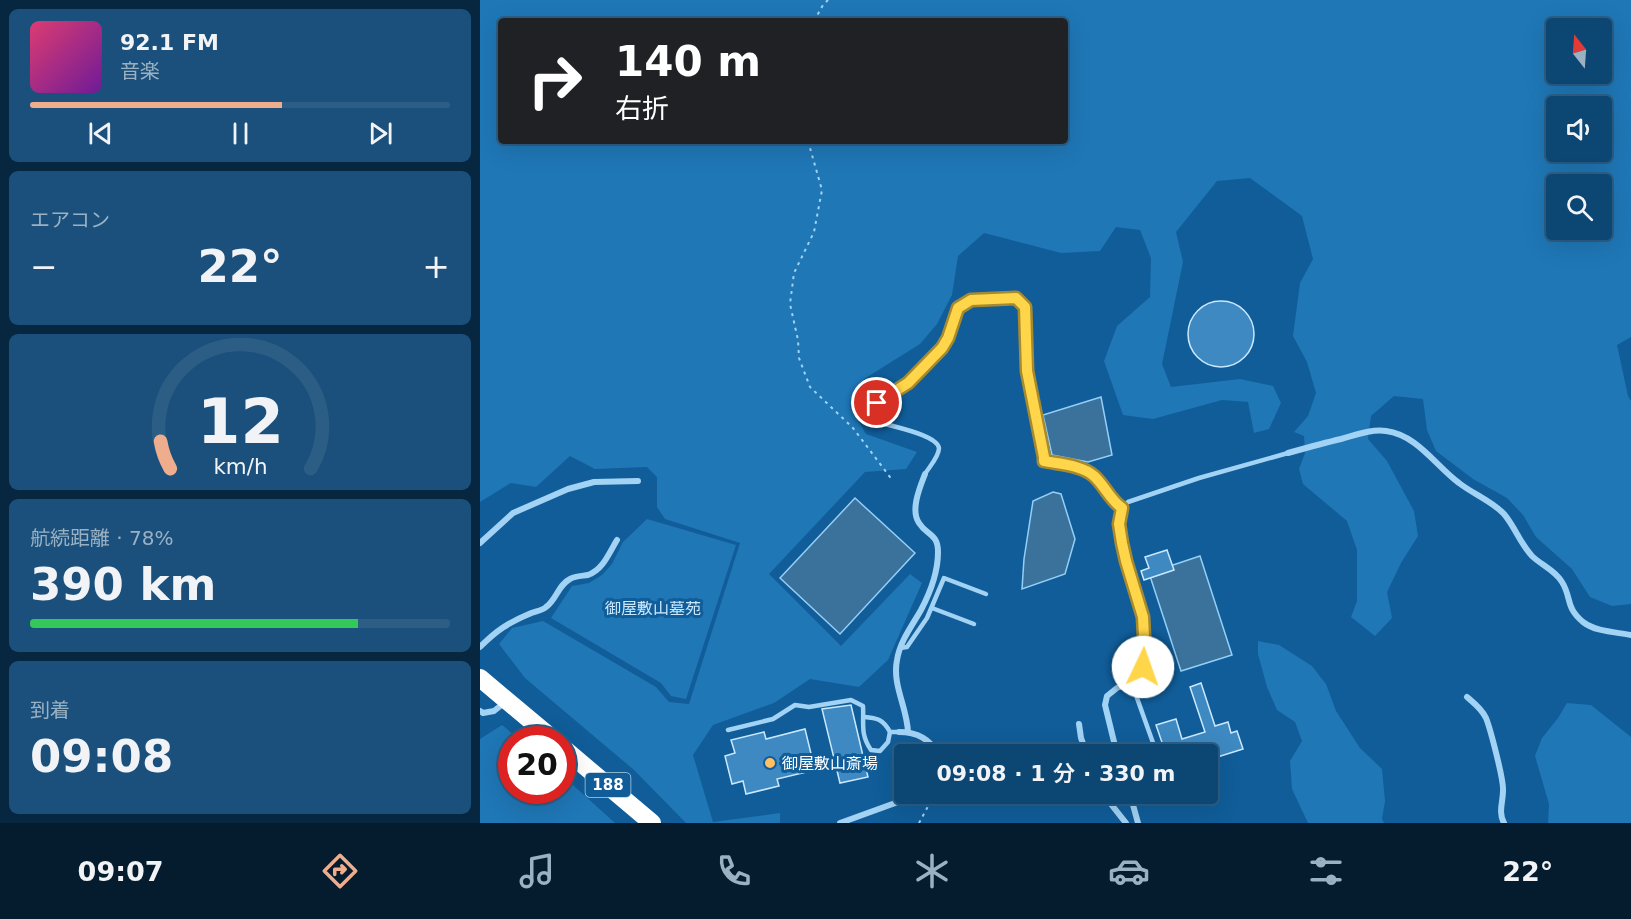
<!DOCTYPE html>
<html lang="ja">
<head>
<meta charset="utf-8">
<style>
	:root { --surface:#0c4673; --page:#1a507b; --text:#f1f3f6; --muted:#9ab1c4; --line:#2c5e85; --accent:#eead8d }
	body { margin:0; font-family:"DejaVu Sans","Noto Sans JP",sans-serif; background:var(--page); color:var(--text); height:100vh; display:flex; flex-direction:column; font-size:22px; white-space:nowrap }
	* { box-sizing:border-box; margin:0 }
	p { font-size:20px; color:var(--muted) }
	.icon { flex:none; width:33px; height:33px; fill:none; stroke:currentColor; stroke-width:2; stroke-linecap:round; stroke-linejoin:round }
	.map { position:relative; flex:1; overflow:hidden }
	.side { display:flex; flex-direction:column; gap:9px; padding:9px; background:#07263f; width:480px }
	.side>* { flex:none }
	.top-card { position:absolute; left:18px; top:18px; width:570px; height:126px; border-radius:6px; box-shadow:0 6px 24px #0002,0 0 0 2px var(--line); background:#202124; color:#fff; overflow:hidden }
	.needle { width:39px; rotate:343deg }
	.fabs { position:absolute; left:1066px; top:18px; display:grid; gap:12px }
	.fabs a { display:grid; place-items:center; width:66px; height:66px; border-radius:6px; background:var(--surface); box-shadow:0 6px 24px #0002,0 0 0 2px var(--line); font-size:30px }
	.speed { position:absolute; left:18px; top:726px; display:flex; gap:12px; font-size:30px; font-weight:700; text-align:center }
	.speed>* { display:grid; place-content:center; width:78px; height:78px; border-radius:50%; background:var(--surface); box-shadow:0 6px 24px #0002,0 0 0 2px var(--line); line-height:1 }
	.speed .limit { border:9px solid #d22; background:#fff; color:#111 }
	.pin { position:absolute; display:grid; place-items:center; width:51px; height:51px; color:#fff; margin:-26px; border:3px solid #fff; border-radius:50%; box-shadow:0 2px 6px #0007 }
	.me { position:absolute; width:66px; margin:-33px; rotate:3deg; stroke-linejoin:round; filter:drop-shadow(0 0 4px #0008) }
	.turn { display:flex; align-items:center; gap:21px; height:126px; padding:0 18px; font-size:27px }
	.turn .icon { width:78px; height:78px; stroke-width:2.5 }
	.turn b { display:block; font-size:42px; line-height:51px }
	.big { font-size:45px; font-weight:600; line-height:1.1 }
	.side .card { flex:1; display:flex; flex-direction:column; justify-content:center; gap:9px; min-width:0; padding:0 21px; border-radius:9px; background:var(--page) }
	.side .dial { align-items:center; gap:0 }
	.dial svg { height:156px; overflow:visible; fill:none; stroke:var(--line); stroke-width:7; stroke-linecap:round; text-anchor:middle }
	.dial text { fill:var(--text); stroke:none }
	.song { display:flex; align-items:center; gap:18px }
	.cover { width:72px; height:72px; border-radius:9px; background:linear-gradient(135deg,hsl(340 70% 55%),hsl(280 70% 35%)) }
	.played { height:6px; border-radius:3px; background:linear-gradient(90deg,var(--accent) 60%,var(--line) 60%) }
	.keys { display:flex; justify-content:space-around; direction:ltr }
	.heat { display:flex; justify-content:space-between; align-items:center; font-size:33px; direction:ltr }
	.charge { height:9px; border-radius:4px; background:linear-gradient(90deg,#34c759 78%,var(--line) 0) }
	.trip { position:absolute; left:414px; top:744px; width:324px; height:60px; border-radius:6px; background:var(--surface); box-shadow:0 6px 24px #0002,0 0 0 2px var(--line); font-weight:600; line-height:60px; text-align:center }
	.tabs { display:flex; height:96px; justify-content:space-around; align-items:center; background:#051c2e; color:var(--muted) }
	.tabs .icon { width:42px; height:42px }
	.tabs .selected { color:var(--accent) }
	.tabs b { font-size:27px; color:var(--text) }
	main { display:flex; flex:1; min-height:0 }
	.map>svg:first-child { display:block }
	.green { fill:#1f77b6; fill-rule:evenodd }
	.water { fill:#3b729c; stroke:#93cff8; stroke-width:1.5 }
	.building { fill:#3e89c2; stroke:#cae8fe; stroke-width:1.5 }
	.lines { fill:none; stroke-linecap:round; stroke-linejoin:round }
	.path { stroke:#a2d2f4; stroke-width:2; stroke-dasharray:3 4.5; stroke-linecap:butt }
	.lane { stroke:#a2d2f4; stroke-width:4.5 }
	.street { stroke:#a2d2f4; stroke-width:6 }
	.highway { stroke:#fff; stroke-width:18 }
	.route-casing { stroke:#a68a30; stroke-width:15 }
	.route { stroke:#ffd54a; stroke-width:10 }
	.poi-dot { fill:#ffbf65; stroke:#105d99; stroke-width:2 }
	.labels { text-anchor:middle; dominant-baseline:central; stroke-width:6; stroke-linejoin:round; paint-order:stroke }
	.shield { fill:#105d99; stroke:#b7cee0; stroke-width:1.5 }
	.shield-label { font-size:15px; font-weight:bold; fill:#fff }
	.park-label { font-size:16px; fill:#cae8fe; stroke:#105d99 }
	.poi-label { font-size:16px; fill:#fff; stroke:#105d99; text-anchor:start }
</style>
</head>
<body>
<main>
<section class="side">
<div class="card">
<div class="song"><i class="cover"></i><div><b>92.1 FM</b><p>音楽</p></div></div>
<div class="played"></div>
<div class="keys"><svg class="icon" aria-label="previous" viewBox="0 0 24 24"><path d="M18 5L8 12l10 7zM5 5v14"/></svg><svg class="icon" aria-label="pause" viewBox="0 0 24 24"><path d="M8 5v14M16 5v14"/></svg><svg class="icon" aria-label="next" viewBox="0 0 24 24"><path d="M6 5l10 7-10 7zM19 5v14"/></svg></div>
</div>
<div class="card"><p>エアコン</p>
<div class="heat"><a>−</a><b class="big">22°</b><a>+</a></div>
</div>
<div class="card dial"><svg viewBox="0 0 100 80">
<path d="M14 69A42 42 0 1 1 86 69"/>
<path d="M14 69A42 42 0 0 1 9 55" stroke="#eead8d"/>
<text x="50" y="56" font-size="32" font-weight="700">12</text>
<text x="50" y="72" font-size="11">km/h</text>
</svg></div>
<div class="card"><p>航続距離 · 78%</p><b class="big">390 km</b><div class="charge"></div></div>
<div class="card"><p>到着</p><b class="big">09:08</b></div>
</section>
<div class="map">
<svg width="1151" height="823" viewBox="0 0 1151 823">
	<rect width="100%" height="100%" fill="#105d99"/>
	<g class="green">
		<path d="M0,0H1151V337L1137,345L1148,396L1151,401V604L1132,606L1110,597L1092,569L1056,537L1043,515L1027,498L993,479L956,451L947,430L943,399L914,396L891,416L888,439L907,461L934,511L938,536L921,563L907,592L912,618L895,636L871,617L877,601V550L867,521L823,484L819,469L825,453L824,436L814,432L828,416L836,393L827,362L813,336L820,283L833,259L822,216L770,178L737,181L696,232L703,262L682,364L691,387L760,379L793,386L801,403L789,429L774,433L768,402L742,400L673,419L643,415L624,361L637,326L670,297L671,258L660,230L636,227L620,251L581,253L504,233L478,256L472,295L457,324L440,344L384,379L370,407L386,434L437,452L426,469L385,472L289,574L361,646L430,574L442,583L408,660L379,687L330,679L294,703L233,725L213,755L233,822L300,813V823H206L154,770L45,678L19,644L32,628L63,621L176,687L189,702L209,704L260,543L185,519L177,507V477L167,467L115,469L90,456L56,487L31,483L0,502ZM21,21H585V141H21ZM1077,28H1122V74H1077ZM1077,106H1122V152H1077ZM1077,184H1122V230H1077Z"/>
		<path d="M167,519L256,545L206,699L191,696L181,683L71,618L92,586L109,583L122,575L132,564L143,542Z"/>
		<path d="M778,641L799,645L832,666L846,684L856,711L880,748L902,769L905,801L902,819L904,823H828L812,789L810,761L822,741L815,722L797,710L787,687L778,654Z"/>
		<path d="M1087,703L1111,705L1151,737V823H1068L1069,804L1055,756L1062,738L1078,718Z"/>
		<path d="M22,725L39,739L32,740V790H82L83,776L135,823H0V739Z"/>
	</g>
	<g class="water">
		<path d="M621,397L632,455L608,462L572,455L563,415Z"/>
		<path d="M573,492L581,494L595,539L585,574L542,589L544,559L553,501Z"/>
		<path d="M375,498L435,553L360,634L300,578Z"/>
		<path d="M720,556L752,655L701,671L669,573Z"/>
	</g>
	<g class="building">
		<circle cx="741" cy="334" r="33"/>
		<path d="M687,550L694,570L664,580L661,571L669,568L665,557Z"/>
		<path d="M721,683L735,726L748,722L751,733L757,731L763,749L728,760V754H686L676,725L696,719L702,739L725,732L710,687Z"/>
		<path d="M371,705L388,777L360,783L342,709Z"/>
		<path d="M325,729L335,770L297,779L299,786L266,794L263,781L252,784L245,756L255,753L251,740L284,732L286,739Z"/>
	</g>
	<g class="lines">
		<g class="path">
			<path d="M334,21L343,5L348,0"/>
			<path d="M328,141L342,190L334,232L314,273L310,304L318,340L319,358L330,387L373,428L413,481"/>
			<path d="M439,823L452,799L450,794"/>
		</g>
		<g class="lane">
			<path d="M445,474C449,467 459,457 459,448C457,435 414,427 402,423L397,403L428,383L462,348L468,338L478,308L491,300L536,298L545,307L547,371L564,457V461C579,464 603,465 614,476C625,486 630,500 642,508"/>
			<path d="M452,608L494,624"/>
			<path d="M420,648L427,647L447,618L464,578L506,594"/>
			<path d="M637,688L656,685"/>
			<path d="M384,717C397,718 403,719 410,732"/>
			<path d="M248,730L293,719L315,705L329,707L371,700L383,706C384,724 380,734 391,750L400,751L408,742L410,732H419"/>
			<path d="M677,754L657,698L656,685L663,667L664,657L663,617L646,561L639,524L642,508L648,502L719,478L808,453"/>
		</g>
		<g class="street">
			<path d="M808,453C826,448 844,443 861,439C876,435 891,429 906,431C937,435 955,465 979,483C993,494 1012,501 1024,514C1035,527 1040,543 1052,556C1061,565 1075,570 1082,582C1092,598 1085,607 1103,622C1116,632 1136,632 1151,635"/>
			<path d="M0,543L33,513L88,489L114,482L158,481"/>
			<path d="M0,647C17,630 28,623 49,614C55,611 62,611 66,607C77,599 78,585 90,579C95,576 102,576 108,575C123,570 129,553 137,540"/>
			<path d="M987,697C994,703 1002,709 1006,718C1010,728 1024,780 1023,791C1023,802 1018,812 1024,823"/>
			<path d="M0,711L3,713L14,711L24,703"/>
			<path d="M599,724L601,738L607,754"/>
			<path d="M419,732C436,732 450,739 458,754"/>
			<path d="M428,732C427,707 412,685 417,660C420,641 432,626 441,610C450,593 458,571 458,552C458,533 447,536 439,523C430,510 440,487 445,474"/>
			<path d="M637,754L625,705L627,696L637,688"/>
			<path d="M623,794L646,823"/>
			<path d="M650,794L658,823"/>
			<path d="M360,823L440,794"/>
		</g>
		<g class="highway">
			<path d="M0,678L74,740"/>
			<path d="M82,747L172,823"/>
		</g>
	</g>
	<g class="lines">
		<g class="route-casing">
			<path id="route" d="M397,403L428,383L462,348L468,338L478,308L491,300L536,298L545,307L547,371L564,457V461C579,464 602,465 614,476C625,486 630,500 642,508L639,524L642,543L646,561L663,617L664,637L663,667"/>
		</g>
		<use href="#route" class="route"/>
	</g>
	<circle class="poi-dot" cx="290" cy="763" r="6"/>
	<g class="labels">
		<rect class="shield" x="105.5" y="773" width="45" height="24" rx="4.5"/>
		<g class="shield-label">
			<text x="128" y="785">188</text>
		</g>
		<g class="park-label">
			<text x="173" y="608">御屋敷山墓苑</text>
		</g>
		<g class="poi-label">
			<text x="302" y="763">御屋敷山斎場</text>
		</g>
	</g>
</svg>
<div class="fabs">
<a><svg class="needle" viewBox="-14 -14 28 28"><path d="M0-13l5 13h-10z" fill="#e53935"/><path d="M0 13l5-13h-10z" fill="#9ab1c4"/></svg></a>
<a><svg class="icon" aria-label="sound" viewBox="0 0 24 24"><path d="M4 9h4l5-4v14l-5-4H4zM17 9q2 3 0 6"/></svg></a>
<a><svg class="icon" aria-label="search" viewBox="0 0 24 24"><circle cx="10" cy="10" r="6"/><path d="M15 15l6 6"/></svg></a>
</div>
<div class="speed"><div class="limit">20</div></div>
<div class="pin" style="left:397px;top:403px;background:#d93025"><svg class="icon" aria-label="arrive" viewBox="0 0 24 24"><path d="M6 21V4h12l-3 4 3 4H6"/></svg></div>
<svg class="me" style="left:663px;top:667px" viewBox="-20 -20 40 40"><circle r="19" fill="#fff"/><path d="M0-13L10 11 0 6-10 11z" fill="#ffd54a"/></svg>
<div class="trip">09:08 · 1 分 · 330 m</div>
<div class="top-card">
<div class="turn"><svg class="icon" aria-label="right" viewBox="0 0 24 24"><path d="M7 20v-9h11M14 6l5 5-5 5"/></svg><div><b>140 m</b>右折</div></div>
</div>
</div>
</main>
<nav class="tabs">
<b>09:07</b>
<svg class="icon selected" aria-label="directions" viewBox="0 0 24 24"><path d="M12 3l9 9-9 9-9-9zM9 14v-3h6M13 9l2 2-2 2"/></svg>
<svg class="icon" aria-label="music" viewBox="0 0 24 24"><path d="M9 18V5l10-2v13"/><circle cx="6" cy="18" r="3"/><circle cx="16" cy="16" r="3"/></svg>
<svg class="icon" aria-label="phone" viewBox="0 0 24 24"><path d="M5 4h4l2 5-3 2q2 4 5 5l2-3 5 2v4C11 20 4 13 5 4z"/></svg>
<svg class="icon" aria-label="climate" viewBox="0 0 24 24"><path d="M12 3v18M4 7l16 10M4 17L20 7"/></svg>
<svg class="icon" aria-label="car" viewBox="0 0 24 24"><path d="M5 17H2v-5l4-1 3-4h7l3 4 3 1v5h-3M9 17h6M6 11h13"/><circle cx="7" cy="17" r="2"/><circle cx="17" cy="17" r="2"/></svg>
<svg class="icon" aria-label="filters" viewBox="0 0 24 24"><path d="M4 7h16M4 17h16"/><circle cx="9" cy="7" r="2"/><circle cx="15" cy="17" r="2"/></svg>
<b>22°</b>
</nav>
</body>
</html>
